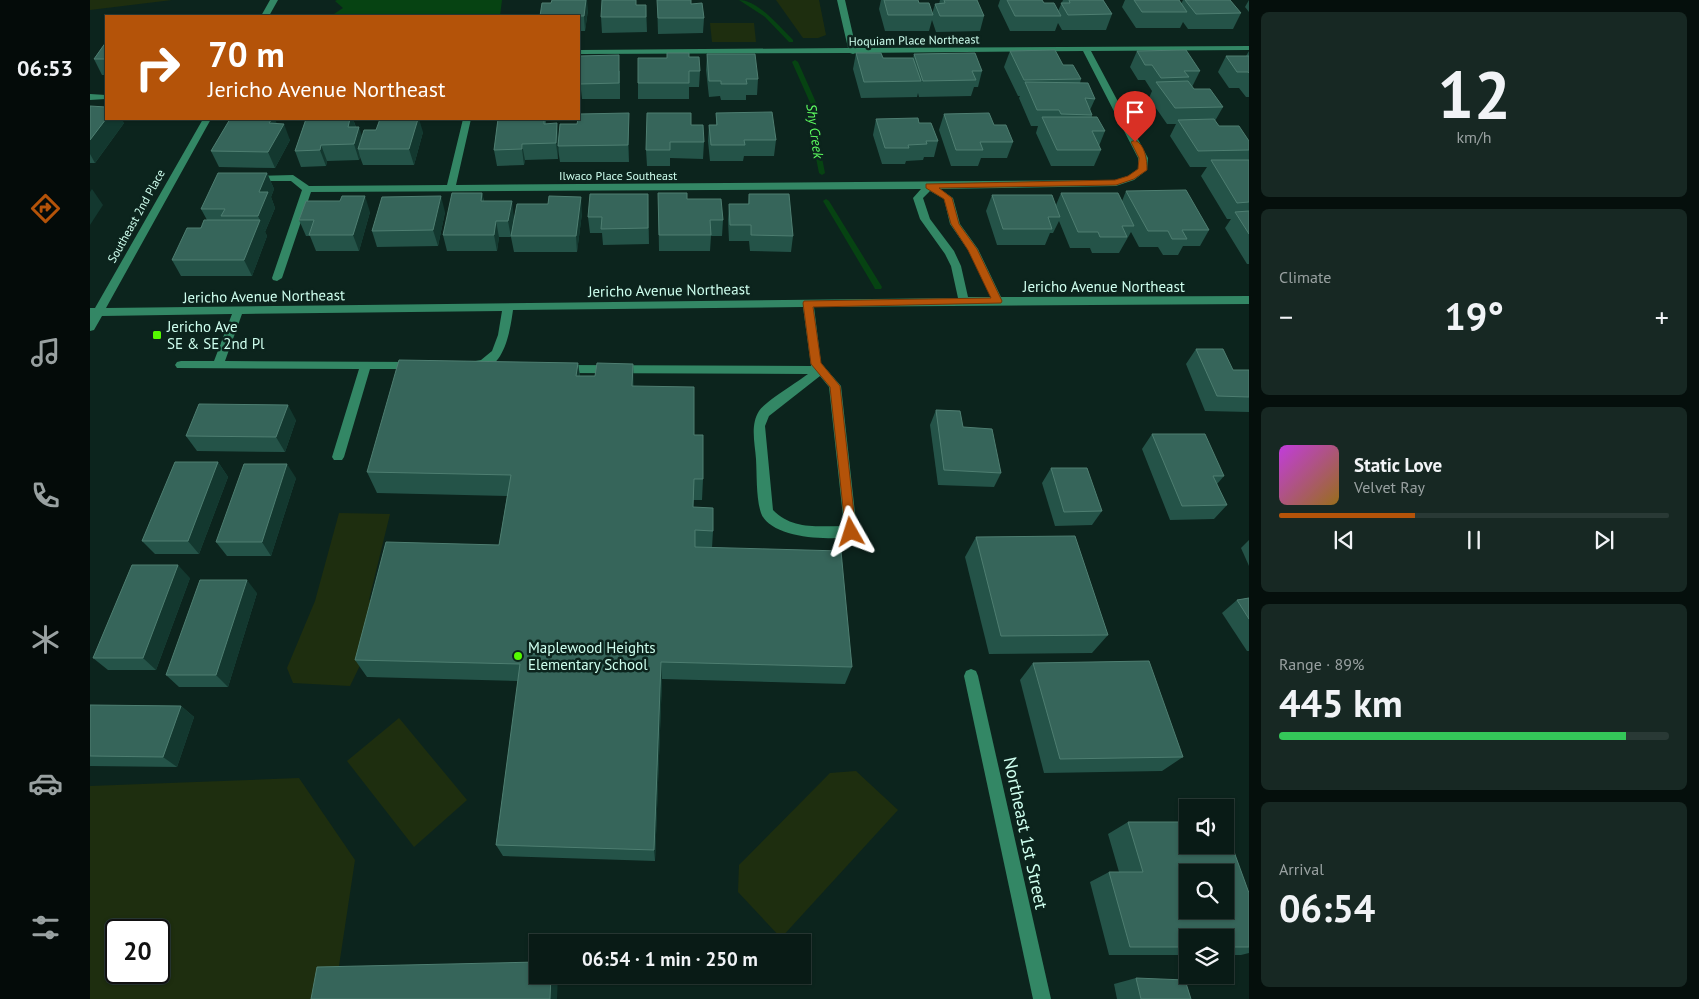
<!DOCTYPE html>
<html lang="en">
<head>
<meta charset="utf-8">
<style>
	:root { --surface:#091b16; --page:#172823; --text:#f1f3f6; --muted:#99a1a1; --line:#293935; --accent:#b45309 }
	body { margin:0; font-family:"PT Sans",sans-serif; background:var(--page); color:var(--text); height:100vh; display:flex; flex-direction:column; font-size:19px; white-space:nowrap }
	* { box-sizing:border-box; margin:0 }
	p { font-size:16px; color:var(--muted) }
	.icon { flex:none; width:28px; height:28px; fill:none; stroke:currentColor; stroke-width:2; stroke-linecap:round; stroke-linejoin:round }
	.map { position:relative; flex:1; overflow:hidden }
	.side { display:flex; flex-direction:column; gap:12px; padding:12px; background:#050f0c; width:450px }
	.side>* { flex:none }
	.top-card { position:absolute; left:15px; top:15px; width:475px; height:105px; border-radius:0px; box-shadow:0 1px 4px #0004,0 0 0 1px var(--line); background:#b45309; color:#fff; overflow:hidden }
	.tools { position:absolute; left:1089px; top:799px; display:grid; gap:10px }
	.tools a { display:grid; place-items:center; width:55px; height:55px; border-radius:0px; background:var(--surface); box-shadow:0 1px 4px #0004,0 0 0 1px var(--line); font-size:25px }
	.speed { position:absolute; left:15px; top:919px; display:flex; gap:10px; font-size:25px; font-weight:700; text-align:center }
	.speed>* { display:grid; place-content:center; width:65px; height:65px; border-radius:50%; background:var(--surface); box-shadow:0 1px 4px #0004,0 0 0 1px var(--line); line-height:1 }
	.speed .limit { border:2px solid #111; border-radius:8px; background:#fff; color:#111 }
	.pin { position:absolute; display:grid; place-items:center; width:42px; height:42px; color:#fff; margin:-51px -21px; border-radius:50% 50% 50% 0; rotate:-45deg; box-shadow:0 0 5px #0007 }
	.pin .icon { rotate:45deg }
	.me { position:absolute; width:55px; margin:-28px; rotate:354deg; stroke-linejoin:round; filter:drop-shadow(0 0 4px #0008) }
	.turn { display:flex; align-items:center; gap:18px; height:105px; padding:0 20px; font-size:22px }
	.turn .icon { width:65px; height:65px; stroke-width:2.5 }
	.turn b { display:block; font-size:35px; line-height:42px }
	.big { font-size:38px; font-weight:800; line-height:1.1 }
	.side .tile { flex:1; display:flex; flex-direction:column; justify-content:center; gap:8px; min-width:0; padding:0 18px; border-radius:8px; background:var(--page) }
	.side .dial { align-items:center; gap:0 }
	.dial b { font-size:65px; line-height:1 }
	.song { display:flex; align-items:center; gap:15px }
	.cover { width:60px; height:60px; border-radius:8px; background:linear-gradient(135deg,hsl(290 70% 55%),hsl(40 70% 35%)) }
	.played { height:5px; border-radius:2px; background:linear-gradient(90deg,var(--accent) 35%,var(--line) 35%) }
	.keys { display:flex; justify-content:space-around; direction:ltr }
	.heat { display:flex; justify-content:space-between; align-items:center; font-size:28px; direction:ltr }
	.charge { height:8px; border-radius:4px; background:linear-gradient(90deg,#34c759 89%,var(--line) 0) }
	.trip { position:absolute; left:439px; top:934px; width:282px; height:50px; border-radius:0px; background:var(--surface); box-shadow:0 1px 4px #0004,0 0 0 1px var(--line); font-weight:800; line-height:50px; text-align:center }
	main { display:flex; flex:1; min-height:0 }
	.dock { display:flex; flex-direction:column; width:90px; justify-content:space-around; align-items:center; background:#040b09; color:var(--muted) }
	.dock .icon { width:35px; height:35px }
	.dock .selected { color:var(--accent) }
	.dock b { font-size:22px; color:var(--text) }
	.map>svg:first-child { display:block }
	.green { fill:#1e2e0f; fill-rule:evenodd }
	.water { fill:#064312 }
	.lines { fill:none; stroke-linecap:round; stroke-linejoin:round }
	.stream { fill:#064312; fill-rule:evenodd }
	.minor { fill:#338765; fill-rule:evenodd }
	.wall { fill:#245348 }
	.shaded-wall { fill:#13382f }
	.building { fill:#36655a; stroke:#4e7e71; fill-rule:evenodd }
	.route { fill:#b45309; stroke:#753606 }
	.poi-dot { fill:#55fa00; stroke:#0c241d; stroke-width:2 }
	.labels { text-anchor:middle; dominant-baseline:central; stroke-width:5; stroke-linejoin:round; paint-order:stroke }
	.far-street-label { font-size:12px; fill:#cfffef; stroke:#0c241d }
	.far-water-label { font-size:14px; font-style:italic; fill:#5dff60; stroke:#0c241d }
	.street-label { font-size:15px; fill:#cfffef; stroke:#0c241d }
	.poi-label { font-size:15px; fill:#cfffef; stroke:#0c241d; text-anchor:start }
	.near-street-label { font-size:18px; fill:#cfffef; stroke:#0c241d }
</style>
</head>
<body>
<main>
<nav class="dock">
<b>06:53</b>
<svg class="icon selected" aria-label="directions" viewBox="0 0 24 24"><path d="M12 3l9 9-9 9-9-9zM9 14v-3h6M13 9l2 2-2 2"/></svg>
<svg class="icon" aria-label="music" viewBox="0 0 24 24"><path d="M9 18V5l10-2v13"/><circle cx="6" cy="18" r="3"/><circle cx="16" cy="16" r="3"/></svg>
<svg class="icon" aria-label="phone" viewBox="0 0 24 24"><path d="M5 4h4l2 5-3 2q2 4 5 5l2-3 5 2v4C11 20 4 13 5 4z"/></svg>
<svg class="icon" aria-label="climate" viewBox="0 0 24 24"><path d="M12 3v18M4 7l16 10M4 17L20 7"/></svg>
<svg class="icon" aria-label="car" viewBox="0 0 24 24"><path d="M5 17H2v-5l4-1 3-4h7l3 4 3 1v5h-3M9 17h6M6 11h13"/><circle cx="7" cy="17" r="2"/><circle cx="17" cy="17" r="2"/></svg>
<svg class="icon" aria-label="filters" viewBox="0 0 24 24"><path d="M4 7h16M4 17h16"/><circle cx="9" cy="7" r="2"/><circle cx="15" cy="17" r="2"/></svg>
</nav>
<div class="map">
<svg width="1159" height="999" viewBox="0 0 1159 999">
	<rect width="100%" height="100%" fill="#0c241d"/>
	<g class="green">
		<path d="M0,0H82L0,10Z"/>
		<path d="M686,0H729L736,35L728,38H713Z"/>
		<path d="M620,23H664L666,42H622Z"/>
		<path d="M249,513L300,514L279,600H291L276,653L260,686L203,683L197,668L225,601Z"/>
		<path d="M309,718L377,800L324,847L257,761Z"/>
		<path d="M766,771L808,810L691,938L648,892L649,865L740,773Z"/>
		<path d="M209,778L265,860L244,999H0V786ZM26,930H69V972H26Z"/>
	</g>
	<path class="water" d="M247,0H412L410,16H241L253,8L245,1Z"/>
	<g class="lines">
		<g class="stream">
			<path d="M649,0C668,0 690,27 703,40V42H699L675,17Z"/>
			<path d="M705,60L708,62L728,107L726,128L735,173L732,175L729,173L720,128L722,107L702,62Z"/>
			<path d="M736,199L739,201L792,287L791,289H785L784,287L733,201Z"/>
		</g>
		<g class="minor">
			<path d="M180,0H188L179,16H171Z"/>
			<path d="M747,0H755L766,48L1159,46V50L1001,51L1058,158L1057,170L1044,180L1026,186L850,189L863,198L870,224L888,249L911,297L1159,296V304L724,307L731,363L751,386L767,531L766,535C744,542 680,539 671,513C666,498 667,475 666,459C665,444 660,425 669,411C676,401 706,383 718,374L472,373L466,369L472,365L721,366L713,307L423,310C420,332 413,378 380,368L378,365L380,362L391,360L402,351L408,335L412,311L152,314L135,361L328,362L330,365L328,368L324,369H280L254,457L252,460H244L242,457L269,369L87,368L85,365L87,362L91,361H124L142,314L12,316L4,330L0,331V308H5L113,119H121L16,308L868,298L861,266L855,254L830,219L823,198L831,189L221,192L192,278L187,281L183,280L182,278L212,190L201,181H163L160,180V176L203,175L219,186L357,185L373,119H381L366,185L1025,180L1038,176L1048,169V158L993,51L766,53L763,54L760,53L489,54V50L758,48ZM840,191L854,199L860,224L878,250L901,297H878L871,266L864,251L840,219L833,198ZM730,376L739,387L754,526C729,526 702,530 683,510L675,426L679,416Z"/>
			<path d="M0,94L16,95V99L0,100Z"/>
			<path d="M881,669L886,671L888,676L961,999H943L874,676L876,671Z"/>
		</g>
	</g>
	<g class="wall">
		<path d="M567,0L601,4L614,18L613,33L568,34Z"/>
		<path d="M791,0H828L829,3L842,14L845,4H849L850,0H887L894,16L890,31L846,32L842,20L839,31H795L789,9Z"/>
		<path d="M910,0H952L954,3L968,11L973,0H1013L1022,14L1016,30H972L968,23L965,31H920L908,6Z"/>
		<path d="M1035,0H1089L1091,4L1093,0H1140L1151,13L1143,29H1098L1093,22L1090,28H1046L1032,7Z"/>
		<path d="M1159,0V12L1155,7Z"/>
		<path d="M461,3L498,10L495,31H489V16Z"/>
		<path d="M546,5H556L557,32L512,33L511,17Z"/>
		<path d="M16,42V75H12L4,59Z"/>
		<path d="M920,51L973,65L991,79L990,83L1005,99L1000,110L1002,115V117L1015,131L1009,146L1011,150L1004,166H961L946,133L948,126H941L929,98L930,96H928L914,67Z"/>
		<path d="M1047,51L1110,71L1102,87L1104,89L1133,107L1125,121L1129,126L1159,141V264H1157L1135,228L1141,219H1137L1111,176L1117,167H1100L1080,136L1086,124H1077L1059,98L1062,91L1055,80H1048L1040,67Z"/>
		<path d="M1159,51V97H1156L1149,88H1139L1128,72L1136,56H1156Z"/>
		<path d="M766,53L793,58H823L824,54L892,71L888,87H884L881,96L829,97L828,93L827,97L771,98L763,69Z"/>
		<path d="M617,54L668,79L667,95H656V100H631L630,96L619,97L616,70Z"/>
		<path d="M489,56L530,71V99H492L491,90H489Z"/>
		<path d="M599,57L610,71L609,87H599V99H548V83L577,58Z"/>
		<path d="M0,106L34,123L5,163H0Z"/>
		<path d="M539,113V162H470L468,149V159L435,160L434,165L407,166L404,150L408,119H456V124L469,138L487,124Z"/>
		<path d="M626,113L686,140L684,156H654L653,161H620L618,141L619,125H626Z"/>
		<path d="M854,114L904,125L923,142L917,158H891L888,166H861L849,130Z"/>
		<path d="M216,119H263L266,127L272,136L333,132L324,165H273L270,157L269,160L237,161L236,166L211,167L205,151Z"/>
		<path d="M786,119L829,123L848,141L844,157H834L833,160L816,161L815,164H792L783,135Z"/>
		<path d="M154,120L187,123L200,140L185,168L129,167L121,151Z"/>
		<path d="M601,125L614,142L613,159L580,158V166H557L556,150Z"/>
		<path d="M177,173L184,189L181,197L185,208L175,232L177,236L162,276H91L82,260L117,220L111,209Z"/>
		<path d="M1036,191L1119,230L1110,246H1093L1088,255H1073L1068,247H1049L1041,232L1029,253H1002L1000,248H980L969,221L963,233H960L955,245H907L896,211L902,195L966,205L971,193L1032,201Z"/>
		<path d="M392,193L394,201L424,217L492,213L487,252H424L421,237H409L407,251H357L353,235Z"/>
		<path d="M568,193L597,199L633,220L632,236H621L620,251H569Z"/>
		<path d="M558,194L559,244L513,245L512,233H500L498,217Z"/>
		<path d="M659,194L703,236L701,252L660,251L659,241H639L638,220L639,204H658Z"/>
		<path d="M280,212L269,251H226L220,236H216L209,220Z"/>
		<path d="M355,212L348,246L287,247L282,231Z"/>
		<path d="M1106,349L1143,370H1159V412L1115,411L1096,364Z"/>
		<path d="M488,363L490,376L544,386L604,435L613,479L612,500H603V507L623,531L622,548L762,667L755,684L572,679L565,861L413,856L406,845L428,681L277,677L265,660L409,545L417,496L287,493L277,472Z"/>
		<path d="M846,410L873,427L911,473L904,487L848,485L840,425Z"/>
		<path d="M206,420L195,452L107,451L96,436Z"/>
		<path d="M1062,434L1134,476L1127,484L1137,505L1124,519L1080,520L1052,449Z"/>
		<path d="M128,462L138,477L109,554H65L52,541Z"/>
		<path d="M961,468L1012,511L1002,525L965,526L952,483Z"/>
		<path d="M206,478L181,556H137L126,542Z"/>
		<path d="M886,537L1018,635L1002,653L899,654L875,557Z"/>
		<path d="M1159,540V566L1151,548Z"/>
		<path d="M100,578L66,670H18L3,658Z"/>
		<path d="M167,593L138,687H89L76,675Z"/>
		<path d="M1159,598V651H1157L1132,613L1147,600Z"/>
		<path d="M943,663L1093,757L1072,771L954,773L930,680Z"/>
		<path d="M0,705L91,706L104,717L87,767L0,766Z"/>
		<path d="M1038,822L1159,893V953L1151,955H1135V938H1098V955H1019L1000,882L1019,872H1029L1018,834Z"/>
		<path d="M1046,978L1101,999H1027L1024,984Z"/>
	</g>
	<g class="shaded-wall">
		<path d="M496,0H497L498,10L495,31L494,16Z"/>
		<path d="M539,113V162L538,145Z"/>
		<path d="M16,119H32L34,123L5,163L0,154V140Z"/>
		<path d="M182,119H185L190,131L194,124L200,140L185,168L178,152L179,123Z"/>
		<path d="M260,119H263L267,131L258,127Z"/>
		<path d="M328,119H329L333,132L324,165L319,149Z"/>
		<path d="M467,123L469,139L468,159L466,143Z"/>
		<path d="M269,127L274,143L268,149L270,157L269,160L264,144Z"/>
		<path d="M432,144L435,160L434,165L432,149Z"/>
		<path d="M231,145L237,161L236,166L230,150Z"/>
		<path d="M177,173L184,189L181,197L185,208L175,232L168,216L169,192Z"/>
		<path d="M2,189L13,205L0,225V192Z"/>
		<path d="M392,193L395,209L391,201Z"/>
		<path d="M275,196L280,212L269,251L263,235Z"/>
		<path d="M351,196L355,212L348,246L343,230Z"/>
		<path d="M491,197L492,213L487,252L486,236Z"/>
		<path d="M422,201L424,217L421,237L418,221Z"/>
		<path d="M170,220L177,236L162,276L154,260Z"/>
		<path d="M406,221L409,237L407,251L404,235Z"/>
		<path d="M488,363L491,386L486,376Z"/>
		<path d="M543,364L544,387L542,386Z"/>
		<path d="M198,405L206,420L195,452L186,437Z"/>
		<path d="M128,462L138,477L109,554L98,541Z"/>
		<path d="M197,464L206,478L181,556L172,542Z"/>
		<path d="M88,565L100,578L66,670L53,658Z"/>
		<path d="M157,580L167,593L138,687L126,675Z"/>
		<path d="M571,662L572,679L565,861L564,850Z"/>
		<path d="M91,706L104,717L87,767L73,757Z"/>
		<path d="M461,975H468L467,999H460Z"/>
	</g>
	<g class="building">
		<path d="M462,0H496L494,16H450L452,3H461Z"/>
		<path d="M512,0H546V5H556V17H511Z"/>
		<path d="M567,0H601V4L612,3L614,18H568Z"/>
		<path d="M794,0H828L829,3H839L843,15H798Z"/>
		<path d="M854,0H887L894,16H850L845,4L855,3Z"/>
		<path d="M917,0H952L954,3H964L971,16H925Z"/>
		<path d="M979,0H1013L1022,14L978,15L971,3H980Z"/>
		<path d="M1044,0H1089L1097,12H1052Z"/>
		<path d="M1095,0H1140L1151,13L1106,14Z"/>
		<path d="M16,42V59H4Z"/>
		<path d="M965,50L973,65H983L991,79L934,80L920,51Z"/>
		<path d="M1096,50L1110,71H1094L1099,77L1071,78L1062,65H1055L1047,51Z"/>
		<path d="M577,53H599V57H609L610,71H599V83H548V58H577Z"/>
		<path d="M766,53H791L793,58H823L831,81L774,82Z"/>
		<path d="M885,53L892,71H882L886,80L833,81L824,54Z"/>
		<path d="M617,54H665L668,79H656L657,84H631V81H619Z"/>
		<path d="M529,55V83L490,84V74H489V56Z"/>
		<path d="M1136,56H1159V73L1158,72H1147Z"/>
		<path d="M1098,81L1104,89H1120L1133,107L1085,108L1066,82Z"/>
		<path d="M935,82L998,83L1005,99L995,98L1002,115L971,114L969,110H947Z"/>
		<path d="M0,106L16,107V119L0,140Z"/>
		<path d="M682,112L686,140H654L655,145H621L619,125H627L626,113Z"/>
		<path d="M539,113L538,145L468,146L470,124H487L488,119H489V114Z"/>
		<path d="M557,113H601V125H613L614,142H580V150H556Z"/>
		<path d="M899,113L904,125H916L923,142H890L893,150H866L854,114Z"/>
		<path d="M952,117H1007L1015,131H1002L1011,150H967Z"/>
		<path d="M828,118L829,123H841L848,141H836L837,144L818,145L819,148H795L786,119Z"/>
		<path d="M140,119H182L179,123L194,124L178,152L121,151Z"/>
		<path d="M216,119H260L258,127H269L264,144L231,145L230,150L205,151Z"/>
		<path d="M290,119H328L319,149H268L274,130H286Z"/>
		<path d="M408,119H454V124L467,123L466,143L432,144V149L404,150Z"/>
		<path d="M1124,119L1129,126H1149L1159,141V150L1108,151L1088,120Z"/>
		<path d="M1121,160H1159V202L1147,203Z"/>
		<path d="M128,173H177L169,192H178L168,216H131L135,209H111Z"/>
		<path d="M1096,190L1119,230H1092L1097,239H1082L1078,231H1058L1036,191Z"/>
		<path d="M362,193H392L391,201H422L418,221H406L404,235H353Z"/>
		<path d="M568,193H597V199H631L633,220H620L621,235H569Z"/>
		<path d="M971,193H1028L1044,226H1032L1037,237H1010L1008,232H988Z"/>
		<path d="M500,194H558V228L511,229L512,217H498Z"/>
		<path d="M659,194H699L703,236L661,235V225H640L639,204H659Z"/>
		<path d="M902,195H962L970,217H958L962,229H913Z"/>
		<path d="M252,196H275L263,235H219L224,220H209L216,201H250Z"/>
		<path d="M351,196L343,230L282,231L292,197Z"/>
		<path d="M459,196L491,197L486,236H421L427,204H458Z"/>
		<path d="M1159,211V234L1145,212Z"/>
		<path d="M114,220H170L154,260H82L97,228H111Z"/>
		<path d="M1106,349H1133L1143,370H1159V397L1127,396Z"/>
		<path d="M309,360L488,363L486,376H505L507,363L543,364L542,386L604,387V435H613V479H604L603,507L623,508V531L605,530V547L751,551L762,667L571,662L564,850L406,845L430,664L265,660L296,542L409,545L421,475L277,472Z"/>
		<path d="M109,404L198,405L186,437L96,436Z"/>
		<path d="M846,410L870,411L873,427L902,429L911,473L854,470Z"/>
		<path d="M1062,434H1115L1134,476H1123L1137,505L1092,506Z"/>
		<path d="M85,462H128L98,541H52Z"/>
		<path d="M154,464H197L172,542H126Z"/>
		<path d="M961,468H997L1012,511L974,512Z"/>
		<path d="M985,536L1018,635L911,636L886,537Z"/>
		<path d="M42,565H88L53,658H3Z"/>
		<path d="M110,580H157L126,675H76Z"/>
		<path d="M1159,598V619L1147,600Z"/>
		<path d="M1059,661L1093,757L970,759L943,663Z"/>
		<path d="M0,705L91,706L73,757L0,756Z"/>
		<path d="M1038,822H1098V845H1135V827L1159,893V947H1135V938H1098V947H1040L1019,872H1053ZM1098,872H1135V910H1098Z"/>
		<path d="M448,962V975H461L460,999H221L227,967Z"/>
		<path d="M1046,978L1095,980L1101,999H1051Z"/>
	</g>
	<path class="route" d="M1045,140C1055,145 1057,159 1057,170L1044,179L1026,185L849,188L862,198L869,224L887,249L912,301L911,303L723,307L731,363L750,386L766,532L765,535H756L740,387L721,364L713,303L714,301L901,298L878,250L861,224L854,199L836,188V184L1025,180L1038,176L1048,169L1049,158L1041,142Z"/>
	<g class="poi-dot">
		<rect x="62" y="330" width="10" height="10" rx="2.5"/>
		<circle cx="428" cy="656" r="5"/>
	</g>
	<g class="labels">
		<g class="far-street-label">
			<text transform="translate(824 40) rotate(-1)">Hoquiam Place Northeast</text>
			<text x="528" y="175">Ilwaco Place Southeast</text>
			<text transform="translate(46 216) rotate(-61)">Southeast 2nd Place</text>
		</g>
		<g class="far-water-label">
			<text transform="translate(725 131) rotate(82)">Shy Creek</text>
		</g>
		<g class="street-label">
			<text x="1014" y="286">Jericho Avenue Northeast</text>
			<text transform="translate(579 290) rotate(-1)">Jericho Avenue Northeast</text>
			<text transform="translate(174 296) rotate(-1)">Jericho Avenue Northeast</text>
		</g>
		<g class="poi-label">
			<text x="77" y="326">Jericho Ave<tspan x="77" dy="17">SE &amp; SE 2nd Pl</tspan></text>
			<text x="438" y="647">Maplewood Heights<tspan x="438" dy="17">Elementary School</tspan></text>
		</g>
		<g class="near-street-label">
			<text transform="translate(936 833) rotate(78)">Northeast 1st Street</text>
		</g>
	</g>
</svg>
<div class="tools">
<a><svg class="icon" aria-label="sound" viewBox="0 0 24 24"><path d="M4 9h4l5-4v14l-5-4H4zM17 9q2 3 0 6"/></svg></a>
<a><svg class="icon" aria-label="search" viewBox="0 0 24 24"><circle cx="10" cy="10" r="6"/><path d="M15 15l6 6"/></svg></a>
<a><svg class="icon" aria-label="layers" viewBox="0 0 24 24"><path d="M12 4l9 5-9 5-9-5zM3 14l9 5 9-5"/></svg></a>
</div>
<div class="speed"><div class="limit">20</div></div>
<div class="pin" style="left:1045px;top:142px;background:#d93025"><svg class="icon" aria-label="arrive" viewBox="0 0 24 24"><path d="M6 21V4h12l-3 4 3 4H6"/></svg></div>
<svg class="me" style="left:761px;top:532px" viewBox="-20 -20 40 40"><path d="M0-17L14 15 0 8-14 15z" fill="#b45309" stroke="#fff" stroke-width="4"/></svg>
<div class="trip">06:54 · 1 min · 250 m</div>
<div class="top-card">
<div class="turn"><svg class="icon" aria-label="right" viewBox="0 0 24 24"><path d="M7 20v-9h11M14 6l5 5-5 5"/></svg><div><b>70 m</b>Jericho Avenue Northeast</div></div>
</div>
</div>
<section class="side">
<div class="tile dial"><b>12</b><p>km/h</p></div>
<div class="tile"><p>Climate</p>
<div class="heat"><a>−</a><b class="big">19°</b><a>+</a></div>
</div>
<div class="tile">
<div class="song"><i class="cover"></i><div><b>Static Love</b><p>Velvet Ray</p></div></div>
<div class="played"></div>
<div class="keys"><svg class="icon" aria-label="previous" viewBox="0 0 24 24"><path d="M18 5L8 12l10 7zM5 5v14"/></svg><svg class="icon" aria-label="pause" viewBox="0 0 24 24"><path d="M8 5v14M16 5v14"/></svg><svg class="icon" aria-label="next" viewBox="0 0 24 24"><path d="M6 5l10 7-10 7zM19 5v14"/></svg></div>
</div>
<div class="tile"><p>Range · 89%</p><b class="big">445 km</b><div class="charge"></div></div>
<div class="tile"><p>Arrival</p><b class="big">06:54</b></div>
</section>
</main>
</body>
</html>
